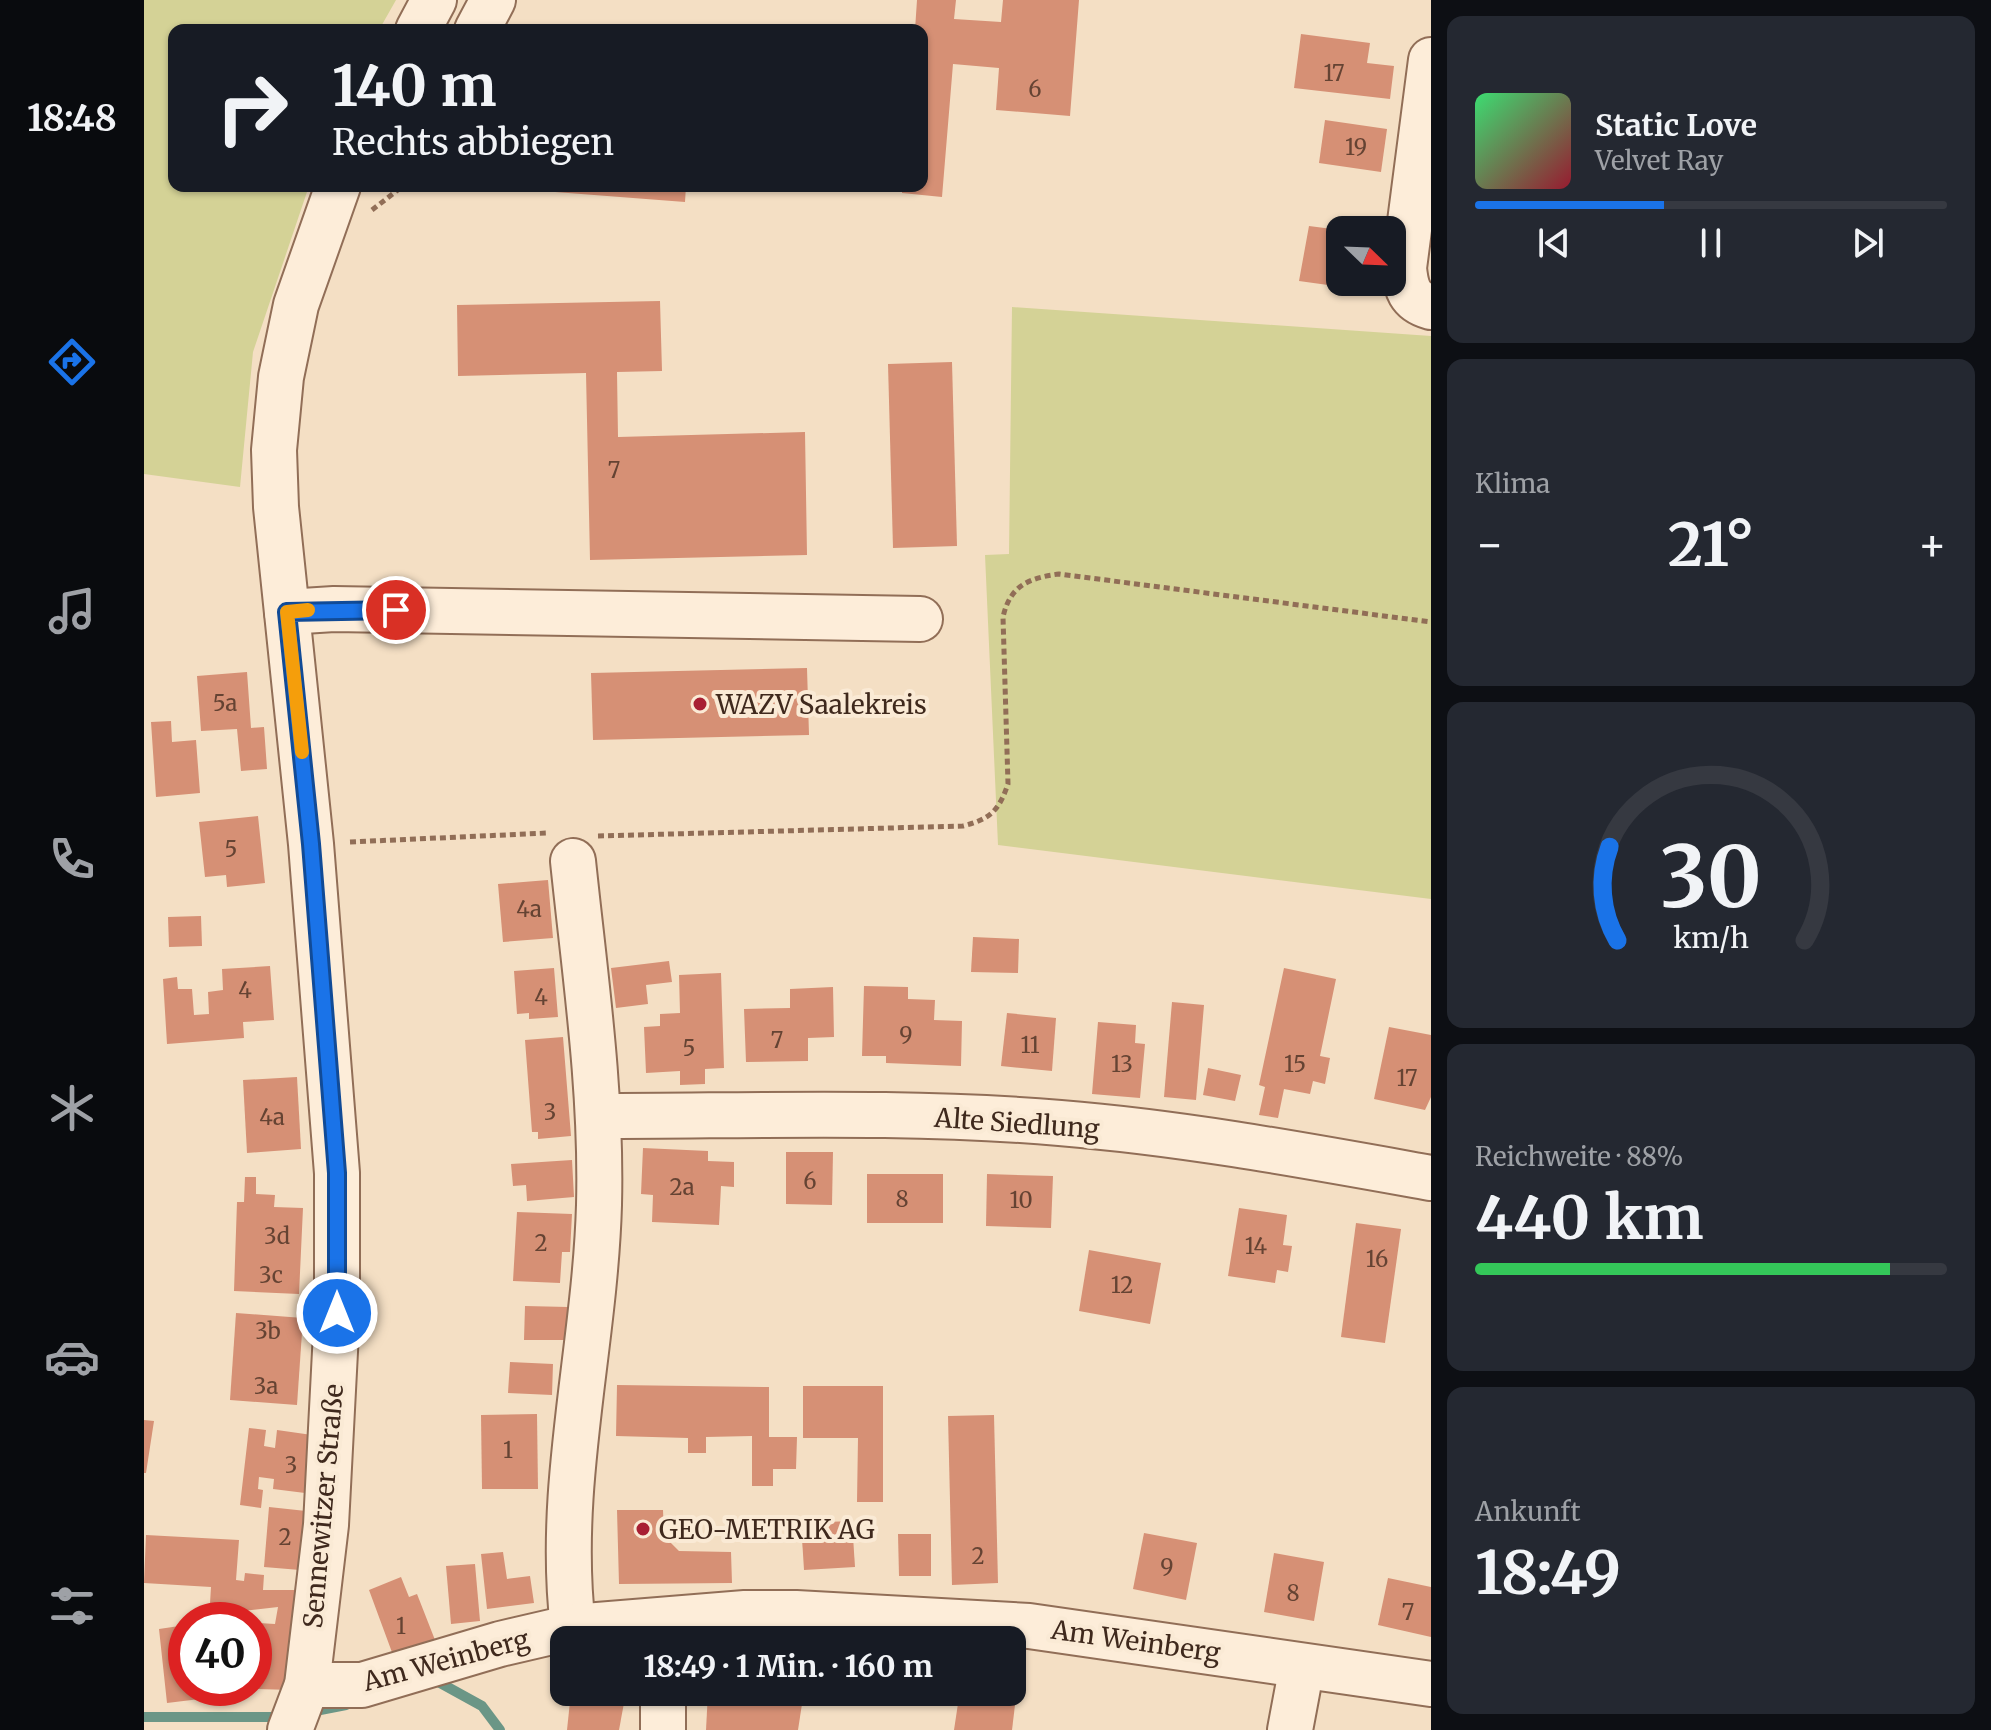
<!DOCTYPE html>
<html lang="de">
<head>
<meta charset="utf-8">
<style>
	:root { --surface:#171b24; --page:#242831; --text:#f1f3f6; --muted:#9ea1a6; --line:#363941; --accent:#1a73e8 }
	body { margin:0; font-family:Merriweather,serif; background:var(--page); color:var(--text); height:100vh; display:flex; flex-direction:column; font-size:30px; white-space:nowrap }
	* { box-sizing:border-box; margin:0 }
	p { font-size:26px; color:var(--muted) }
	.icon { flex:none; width:44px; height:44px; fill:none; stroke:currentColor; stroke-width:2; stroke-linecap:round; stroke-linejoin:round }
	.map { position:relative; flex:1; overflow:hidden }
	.panel { display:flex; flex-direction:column; gap:16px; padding:16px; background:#0d0f14; width:560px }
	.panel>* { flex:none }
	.top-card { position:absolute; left:24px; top:24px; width:760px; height:168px; border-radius:16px; box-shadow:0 2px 6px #0004; background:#171b24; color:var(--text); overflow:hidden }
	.needle { width:52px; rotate:113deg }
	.tools { position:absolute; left:1182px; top:216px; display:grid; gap:16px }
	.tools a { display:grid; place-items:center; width:80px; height:80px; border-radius:16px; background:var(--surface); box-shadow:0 2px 6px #0004; font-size:40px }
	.speed { position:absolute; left:24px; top:1602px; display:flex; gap:16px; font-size:40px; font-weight:700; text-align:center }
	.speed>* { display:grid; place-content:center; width:104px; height:104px; border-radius:50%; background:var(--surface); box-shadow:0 2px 6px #0004; line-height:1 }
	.speed .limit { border:12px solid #d22; background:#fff; color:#111 }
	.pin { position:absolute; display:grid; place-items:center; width:68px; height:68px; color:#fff; margin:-34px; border:4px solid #fff; border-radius:50%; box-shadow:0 2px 8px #0007 }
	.me { position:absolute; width:88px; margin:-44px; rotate:0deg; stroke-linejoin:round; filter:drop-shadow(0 0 6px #0008) }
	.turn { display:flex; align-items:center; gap:28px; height:168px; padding:0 32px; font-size:36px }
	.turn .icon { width:104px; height:104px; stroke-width:2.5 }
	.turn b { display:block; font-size:56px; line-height:68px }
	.big { font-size:60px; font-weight:700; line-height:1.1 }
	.panel .tile { flex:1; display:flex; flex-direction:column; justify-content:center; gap:12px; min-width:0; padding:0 28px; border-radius:16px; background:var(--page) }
	.panel .dial { align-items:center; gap:0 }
	.dial svg { height:208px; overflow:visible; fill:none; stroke:var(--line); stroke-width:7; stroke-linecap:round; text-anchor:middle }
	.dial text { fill:var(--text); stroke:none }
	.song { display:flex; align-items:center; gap:24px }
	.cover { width:96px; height:96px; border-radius:12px; background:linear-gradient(135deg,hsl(140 70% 55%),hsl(350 70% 35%)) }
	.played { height:8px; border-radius:4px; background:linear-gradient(90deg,var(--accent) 40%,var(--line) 40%) }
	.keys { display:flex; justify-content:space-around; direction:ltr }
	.heat { display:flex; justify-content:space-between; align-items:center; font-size:44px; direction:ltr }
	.charge { height:12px; border-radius:6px; background:linear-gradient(90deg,#34c759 88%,var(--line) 0) }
	.trip { position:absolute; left:406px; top:1626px; width:476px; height:80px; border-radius:16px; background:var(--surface); box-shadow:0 2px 6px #0004; font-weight:700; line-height:80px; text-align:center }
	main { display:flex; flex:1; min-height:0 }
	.dock { display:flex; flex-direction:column; width:144px; justify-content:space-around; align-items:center; background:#090b0e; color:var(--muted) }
	.dock .icon { width:56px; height:56px }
	.dock .on { color:var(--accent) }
	.dock b { font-size:36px; color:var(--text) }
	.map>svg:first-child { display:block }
	.green { fill:#d4d296 }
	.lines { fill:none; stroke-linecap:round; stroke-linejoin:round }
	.stream { stroke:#6b9686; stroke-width:10 }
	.building { fill:#d69075 }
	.minor-casing { stroke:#916e57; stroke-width:48 }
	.path { stroke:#916e57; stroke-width:5; stroke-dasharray:6 4; stroke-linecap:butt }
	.minor { stroke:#fdedd9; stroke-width:44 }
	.route-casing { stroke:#114b97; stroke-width:20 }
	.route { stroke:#1a73e8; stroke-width:14 }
	.slow { stroke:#f59e0b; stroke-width:14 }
	.poi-dot { fill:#a81f33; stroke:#faead5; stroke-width:3 }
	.labels { text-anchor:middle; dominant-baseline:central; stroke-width:8; stroke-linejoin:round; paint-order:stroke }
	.number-label { font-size:22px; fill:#654333 }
	.poi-label { font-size:26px; fill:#3f291d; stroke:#faead5; text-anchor:start }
	.street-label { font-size:26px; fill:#3f291d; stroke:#faead5 }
</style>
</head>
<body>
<main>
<nav class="dock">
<b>18:48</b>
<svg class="icon on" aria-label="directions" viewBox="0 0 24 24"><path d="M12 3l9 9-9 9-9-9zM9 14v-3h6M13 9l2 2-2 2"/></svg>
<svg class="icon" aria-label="music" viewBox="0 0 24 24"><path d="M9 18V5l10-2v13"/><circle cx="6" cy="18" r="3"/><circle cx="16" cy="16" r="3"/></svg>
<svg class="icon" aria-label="phone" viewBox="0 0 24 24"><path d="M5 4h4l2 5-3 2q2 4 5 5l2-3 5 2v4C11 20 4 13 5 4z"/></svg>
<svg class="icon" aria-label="climate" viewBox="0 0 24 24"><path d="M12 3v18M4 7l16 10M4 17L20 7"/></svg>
<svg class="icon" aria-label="car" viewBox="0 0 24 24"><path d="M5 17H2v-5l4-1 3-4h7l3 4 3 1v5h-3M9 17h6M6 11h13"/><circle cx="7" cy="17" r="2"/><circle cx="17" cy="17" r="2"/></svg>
<svg class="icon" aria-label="filters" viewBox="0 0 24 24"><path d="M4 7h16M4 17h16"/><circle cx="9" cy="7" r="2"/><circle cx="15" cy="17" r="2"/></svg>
</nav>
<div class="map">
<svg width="1287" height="1730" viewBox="0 0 1287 1730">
	<rect width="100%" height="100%" fill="#f4dfc4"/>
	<g class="green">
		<path d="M0,0H252L235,30H30V186H165L109,352L96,487L0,474Z"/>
		<path d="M868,307L1287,336V899L854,845L841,555L865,554Z"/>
	</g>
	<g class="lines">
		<g class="stream">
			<path d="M289,1679L338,1706L356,1730"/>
			<path d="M166,1712L202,1705"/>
			<path d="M0,1717H139"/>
		</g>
	</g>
	<g class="building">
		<path d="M773,0H812L810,19L857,22L859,0H935L926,116L852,110L855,68L809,64L798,197L758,193V186H778V30H771Z"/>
		<path d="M1157,34L1226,43L1223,63L1250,66L1246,99L1150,88Z"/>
		<path d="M1181,120L1243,129L1237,172L1175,163Z"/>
		<path d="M412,186H542L541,202L411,192Z"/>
		<path d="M1165,226L1196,230V282H1221L1220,290L1155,281Z"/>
		<path d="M516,301L518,371L473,372L474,437L661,432L663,555L446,560L442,373L314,376L313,305Z"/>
		<path d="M808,362L813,546L749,548L744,364Z"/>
		<path d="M663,668L665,735L449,740L447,673Z"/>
		<path d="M103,672L107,728L120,727L123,769L97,771L93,729L57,731L53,676Z"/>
		<path d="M27,721L28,742L52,740L56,793L12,797L7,722Z"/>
		<path d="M114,816L121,883L83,887L82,875L61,877L55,822Z"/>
		<path d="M404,880L409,938L359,942L354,884Z"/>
		<path d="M57,916L58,946L25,947L24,917Z"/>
		<path d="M829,937L875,939L874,973L827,972Z"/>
		<path d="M525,961L528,982L502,985L504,1004L472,1008L467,968Z"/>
		<path d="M126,966L130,1020L99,1022L100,1038L23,1044L19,979L33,977L34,989H48L50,1015L65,1014L64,992L79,990L78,969Z"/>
		<path d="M410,968L414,1017L385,1019V1013L373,1014L370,971Z"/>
		<path d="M1140,968L1192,979L1176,1056L1186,1058L1181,1084L1169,1081L1166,1094L1140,1089L1134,1118L1115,1115L1121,1087L1115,1085Z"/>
		<path d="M577,973L580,1068L561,1069V1084L536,1085V1071L502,1073L500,1027L516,1026V1014L536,1013L535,975Z"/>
		<path d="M720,986L764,987V999L791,1000L790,1020L818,1021L817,1066L742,1063V1056H718Z"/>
		<path d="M689,987L690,1037L664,1038V1061L602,1062L600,1009L646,1008V989Z"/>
		<path d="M1028,1002L1060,1005L1052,1100L1020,1097Z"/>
		<path d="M863,1013L912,1018L908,1071L857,1066Z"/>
		<path d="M954,1022L992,1025L991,1043L1001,1044L996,1098L948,1094Z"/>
		<path d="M1245,1027L1287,1035V1097L1281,1110L1230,1099Z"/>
		<path d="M419,1037L427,1136L394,1139V1132H388L381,1040Z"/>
		<path d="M1064,1068L1097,1075L1091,1101L1059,1095Z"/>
		<path d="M153,1077L157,1149L103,1153L99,1080Z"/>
		<path d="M499,1148L564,1151V1161L590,1162V1187L577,1186L575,1225L508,1222L509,1195L497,1194Z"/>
		<path d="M642,1152H689L688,1205L642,1204Z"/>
		<path d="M428,1160L430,1197L383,1201L382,1185L369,1186L367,1164Z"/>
		<rect x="723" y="1174" width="76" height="49"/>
		<path d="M843,1174L909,1176L907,1228L842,1226Z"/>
		<path d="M101,1177H112V1194L131,1195L130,1207L159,1208L155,1294L90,1291L93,1202H100Z"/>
		<path d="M1095,1208L1143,1215L1139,1245L1148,1246L1144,1272L1133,1270L1131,1283L1084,1276Z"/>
		<path d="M373,1212L428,1214L426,1252H418L416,1283L369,1281Z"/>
		<path d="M1212,1223L1257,1229L1241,1343L1197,1337Z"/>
		<path d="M945,1250L1017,1263L1006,1324L935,1311Z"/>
		<path d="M381,1306L424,1307L423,1340H380Z"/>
		<path d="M92,1313L159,1318L153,1405L86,1400Z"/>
		<path d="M366,1362L409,1364L408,1395L364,1393Z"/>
		<path d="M473,1385L625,1387V1437H653L652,1469H629V1486H608V1436L562,1437V1453H544V1438L472,1436Z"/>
		<path d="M659,1386H739V1502H713L714,1438H659Z"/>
		<path d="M393,1414L394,1489H338L337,1415Z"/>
		<path d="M850,1415L854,1583L808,1585L804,1416Z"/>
		<path d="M0,1420L10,1421L2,1473H0Z"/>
		<path d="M105,1428L122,1430L120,1446L131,1448L133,1430L168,1435L161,1493L129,1489L130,1479L115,1477L114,1489L119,1490L117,1508L96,1505Z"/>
		<path d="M125,1507L162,1511L156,1570L120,1567Z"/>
		<path d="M473,1510H519L520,1536L535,1551L587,1552L588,1583L475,1584Z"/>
		<path d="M708,1521L711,1567L660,1570L657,1523Z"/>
		<path d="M1000,1533L1053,1543L1042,1600L989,1589Z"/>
		<path d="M754,1534H787V1576H755Z"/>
		<path d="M2,1535L95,1540L92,1580L100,1581L101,1573L120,1575L119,1590H157L148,1690L113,1689L115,1623L131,1624L134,1607L99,1611V1620H65L67,1587L0,1583Z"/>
		<path d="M359,1552L363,1579L386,1576L390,1603L343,1609L337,1554Z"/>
		<path d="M1130,1553L1180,1562L1170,1621L1120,1612Z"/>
		<path d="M331,1564L336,1621L307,1624L302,1566Z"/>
		<path d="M257,1577L265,1597L273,1594L291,1640L249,1655L225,1590Z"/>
		<path d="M1244,1578L1287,1587V1637L1234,1625Z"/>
		<path d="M42,1625V1688H104L105,1693L23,1703L15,1629Z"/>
		<path d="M868,1658L879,1659L876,1689H868Z"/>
		<path d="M427,1692H482L475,1730H423Z"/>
		<path d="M564,1692H597L658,1704L654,1730H562Z"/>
		<path d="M815,1697L871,1705L868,1730H810Z"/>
	</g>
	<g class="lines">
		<g class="minor-casing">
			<g id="minor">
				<path d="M274,30L290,0"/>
				<path d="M333,30L349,0"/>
				<path d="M1287,60L1260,268C1262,288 1265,301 1287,307"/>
				<path d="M143,612L190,609L776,619"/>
				<path d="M455,1116C608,1116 763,1110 916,1123C1040,1133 1164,1156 1287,1178"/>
				<path d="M429,1627C412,1487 451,1346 455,1205C458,1090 441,976 429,861"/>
				<path d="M163,1685H218L356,1644L429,1627L601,1613H652L885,1626L1287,1684"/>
				<path d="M146,1730L163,1685L182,1525L193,1313V1173L167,844L132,507L130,450L137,377L152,305L194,186"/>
				<path d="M519,1730V1692"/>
				<path d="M1146,1730L1158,1666"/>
			</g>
		</g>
		<g class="path">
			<path d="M376,28L398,30"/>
			<path d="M228,210L259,186"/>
			<path d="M454,836L819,826C847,819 855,810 864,784L859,617C866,586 884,578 915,574L1287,622"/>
			<path d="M206,842L404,833"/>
		</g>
		<use href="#minor" class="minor"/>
	</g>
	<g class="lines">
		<g class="route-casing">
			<path id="route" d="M193,1313V1173L167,844L143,612L252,610"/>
		</g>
		<use href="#route" class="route"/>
		<path class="slow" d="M158,752L143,612L164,610"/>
	</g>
	<g class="poi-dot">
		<circle cx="556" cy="704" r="8"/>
		<circle cx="499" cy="1529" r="8"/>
	</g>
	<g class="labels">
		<g class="number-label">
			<text x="1190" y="73">17</text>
			<text x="891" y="89">6</text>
			<text x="1212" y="147">19</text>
			<text x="470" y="470">7</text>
			<text x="81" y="703">5a</text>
			<text x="87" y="849">5</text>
			<text x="385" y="909">4a</text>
			<text x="101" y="990">4</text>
			<text x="397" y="997">4</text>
			<text x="762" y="1035">9</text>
			<text x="633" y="1040">7</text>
			<text x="886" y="1045">11</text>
			<text x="545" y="1048">5</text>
			<text x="978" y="1064">13</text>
			<text x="1151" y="1064">15</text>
			<text x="1263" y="1078">17</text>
			<text x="406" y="1112">3</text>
			<text x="128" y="1117">4a</text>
			<text x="666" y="1181">6</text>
			<text x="538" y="1187">2a</text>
			<text x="758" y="1199">8</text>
			<text x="877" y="1200">10</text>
			<text x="133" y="1236">3d</text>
			<text x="397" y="1243">2</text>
			<text x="1112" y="1246">14</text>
			<text x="1233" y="1259">16</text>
			<text x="127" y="1275">3c</text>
			<text x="978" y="1285">12</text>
			<text x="124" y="1331">3b</text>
			<text x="122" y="1386">3a</text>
			<text x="364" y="1450">1</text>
			<text x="147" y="1465">3</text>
			<text x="141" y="1537">2</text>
			<text x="834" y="1556">2</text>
			<text x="1023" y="1567">9</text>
			<text x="1149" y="1593">8</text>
			<text x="1264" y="1612">7</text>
			<text x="257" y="1626">1</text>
		</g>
		<g class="poi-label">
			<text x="572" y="704">WAZV Saalekreis</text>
			<text x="515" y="1529">GEO-METRIK AG</text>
		</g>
		<g class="street-label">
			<text transform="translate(873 1123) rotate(4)">Alte Siedlung</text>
			<text transform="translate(179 1506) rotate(-85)">Sennewitzer Straße</text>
			<text transform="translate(992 1641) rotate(8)">Am Weinberg</text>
			<text transform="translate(302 1660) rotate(-15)">Am Weinberg</text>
		</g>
	</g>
</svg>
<div class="tools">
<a><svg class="needle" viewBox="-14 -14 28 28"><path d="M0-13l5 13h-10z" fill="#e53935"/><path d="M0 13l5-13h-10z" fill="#9ea1a6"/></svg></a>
</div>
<div class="speed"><div class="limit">40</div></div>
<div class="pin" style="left:252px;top:610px;background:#d93025"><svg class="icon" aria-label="arrive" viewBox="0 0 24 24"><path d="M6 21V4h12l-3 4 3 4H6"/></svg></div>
<svg class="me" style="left:193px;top:1313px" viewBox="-20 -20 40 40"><circle r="17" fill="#1a73e8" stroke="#fff" stroke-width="3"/><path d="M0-11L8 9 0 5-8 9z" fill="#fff"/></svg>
<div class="trip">18:49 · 1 Min. · 160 m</div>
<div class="top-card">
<div class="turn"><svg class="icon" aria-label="right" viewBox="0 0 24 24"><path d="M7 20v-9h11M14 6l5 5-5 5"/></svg><div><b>140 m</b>Rechts abbiegen</div></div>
</div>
</div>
<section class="panel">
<div class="tile">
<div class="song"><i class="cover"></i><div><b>Static Love</b><p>Velvet Ray</p></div></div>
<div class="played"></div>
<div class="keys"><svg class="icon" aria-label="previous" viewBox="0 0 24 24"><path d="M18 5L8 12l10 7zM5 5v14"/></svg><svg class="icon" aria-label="pause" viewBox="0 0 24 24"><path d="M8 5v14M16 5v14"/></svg><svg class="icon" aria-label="next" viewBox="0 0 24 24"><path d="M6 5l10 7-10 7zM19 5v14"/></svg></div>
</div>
<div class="tile"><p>Klima</p>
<div class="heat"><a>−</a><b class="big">21°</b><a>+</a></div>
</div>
<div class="tile dial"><svg viewBox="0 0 100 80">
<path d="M14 69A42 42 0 1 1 86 69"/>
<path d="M14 69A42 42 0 0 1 11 33" stroke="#1a73e8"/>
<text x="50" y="56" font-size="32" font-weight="700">30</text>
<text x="50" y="72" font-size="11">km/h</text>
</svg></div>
<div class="tile"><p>Reichweite · 88%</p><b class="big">440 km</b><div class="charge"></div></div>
<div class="tile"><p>Ankunft</p><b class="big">18:49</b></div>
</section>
</main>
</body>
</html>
